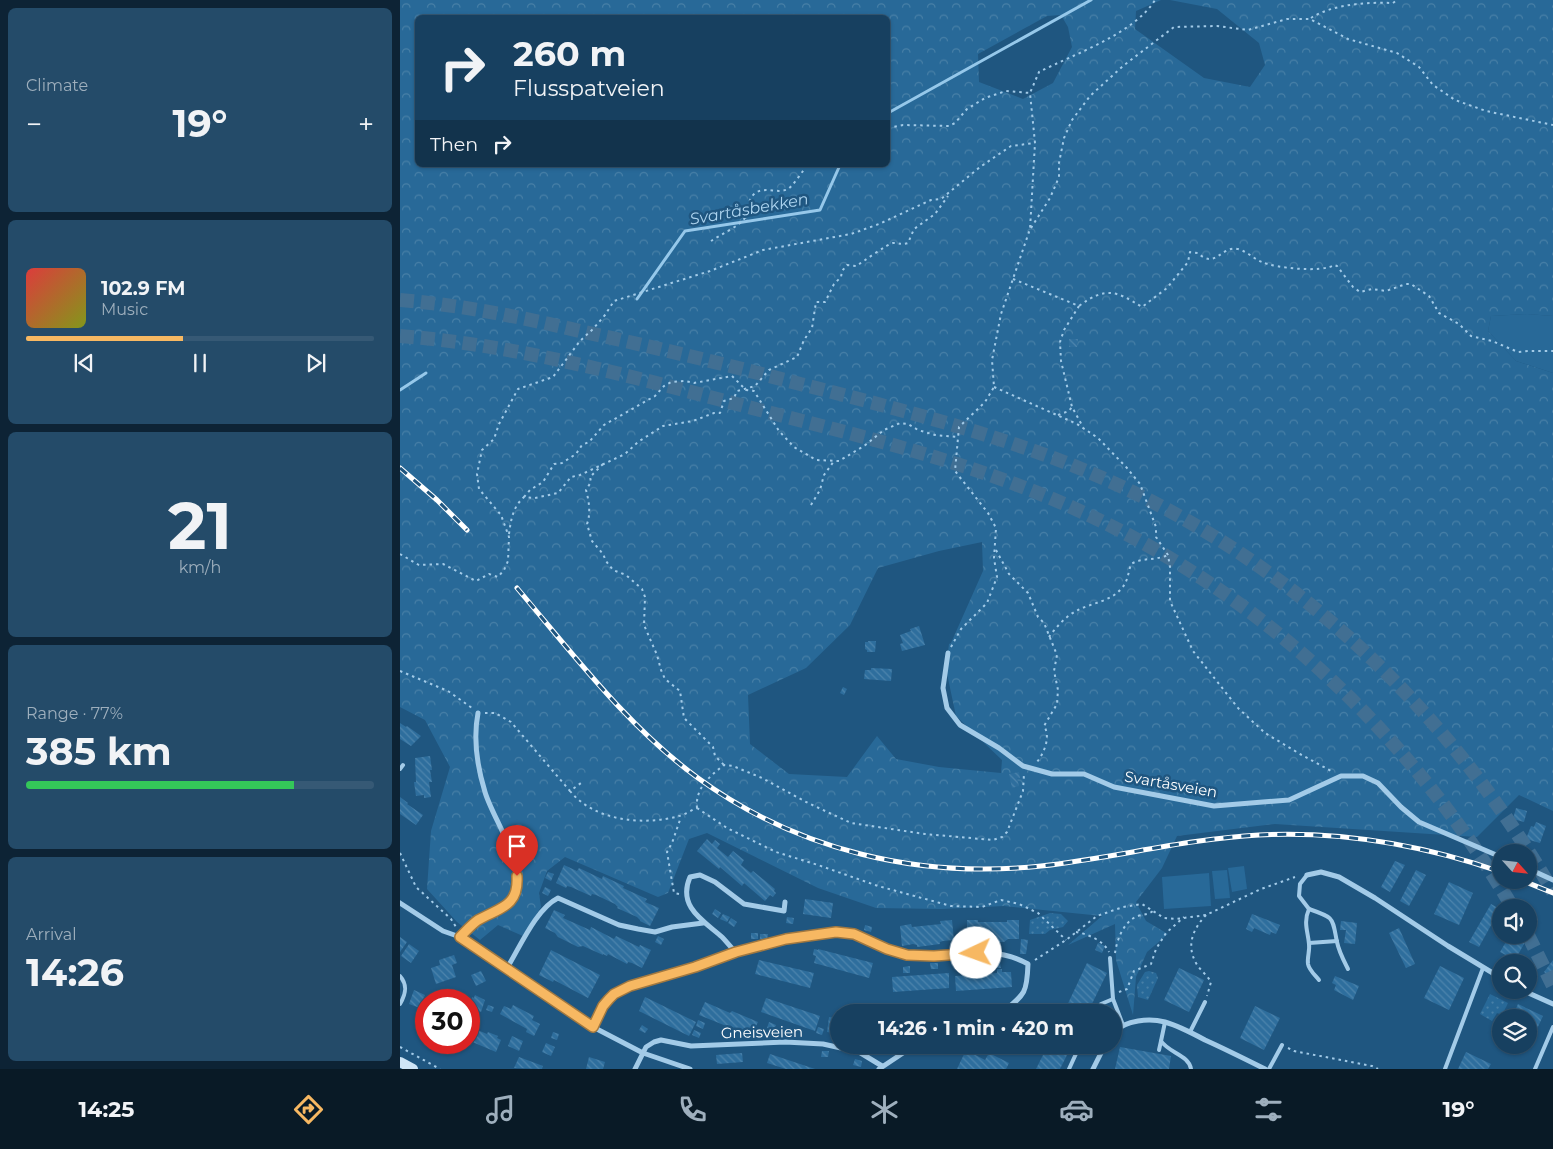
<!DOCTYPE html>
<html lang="en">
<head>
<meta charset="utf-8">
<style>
	:root { --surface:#174060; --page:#244b69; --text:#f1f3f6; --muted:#9eafbd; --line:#365975; --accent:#f7b862 }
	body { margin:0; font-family:Montserrat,sans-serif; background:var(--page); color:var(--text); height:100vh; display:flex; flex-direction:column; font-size:19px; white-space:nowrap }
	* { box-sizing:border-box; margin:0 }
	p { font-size:16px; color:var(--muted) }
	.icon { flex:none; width:28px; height:28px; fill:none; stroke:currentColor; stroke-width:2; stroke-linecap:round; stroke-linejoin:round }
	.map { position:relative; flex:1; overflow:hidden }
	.drawer { display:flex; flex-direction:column; gap:8px; padding:8px; background:#0d2335; width:400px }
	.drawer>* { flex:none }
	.banner { position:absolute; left:15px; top:15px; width:475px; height:152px; border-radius:8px; box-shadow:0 1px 4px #0004,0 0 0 1px var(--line); background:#174060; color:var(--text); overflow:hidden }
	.needle { width:32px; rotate:117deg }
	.buttons { position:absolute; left:1092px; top:844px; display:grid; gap:10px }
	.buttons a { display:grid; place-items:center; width:45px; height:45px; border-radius:50%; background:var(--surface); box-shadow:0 1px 4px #0004,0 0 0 1px var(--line); font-size:25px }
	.speed { position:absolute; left:15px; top:989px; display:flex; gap:10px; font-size:25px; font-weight:700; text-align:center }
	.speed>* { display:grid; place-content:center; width:65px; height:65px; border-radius:50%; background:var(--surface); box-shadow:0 1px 4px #0004,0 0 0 1px var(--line); line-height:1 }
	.speed .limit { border:8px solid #d22; background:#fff; color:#111 }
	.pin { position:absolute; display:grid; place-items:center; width:42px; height:42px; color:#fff; margin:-51px -21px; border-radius:50% 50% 50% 0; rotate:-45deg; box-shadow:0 0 5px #0007 }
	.pin .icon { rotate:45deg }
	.me { position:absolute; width:55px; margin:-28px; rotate:267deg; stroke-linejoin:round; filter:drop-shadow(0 0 4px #0008) }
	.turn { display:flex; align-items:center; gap:18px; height:105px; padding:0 15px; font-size:22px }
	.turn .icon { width:65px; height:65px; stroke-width:2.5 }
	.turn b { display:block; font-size:35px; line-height:42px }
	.then { display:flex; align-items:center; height:48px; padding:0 15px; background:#0003; gap:10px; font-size:19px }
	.big { font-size:38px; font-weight:700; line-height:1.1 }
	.drawer .tile { flex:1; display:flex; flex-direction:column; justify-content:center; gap:8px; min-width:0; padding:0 18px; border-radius:8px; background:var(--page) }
	.drawer .dial { align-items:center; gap:0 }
	.dial b { font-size:65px; line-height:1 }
	.song { display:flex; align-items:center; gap:15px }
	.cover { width:60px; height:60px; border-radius:8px; background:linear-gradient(135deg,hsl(0 70% 55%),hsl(70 70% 35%)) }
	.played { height:5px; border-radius:2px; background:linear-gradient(90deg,var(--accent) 45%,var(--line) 45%) }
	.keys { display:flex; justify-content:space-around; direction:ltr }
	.heat { display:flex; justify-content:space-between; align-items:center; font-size:28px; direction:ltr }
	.charge { height:8px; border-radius:4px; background:linear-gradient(90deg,#34c759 77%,var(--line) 0) }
	.trip { position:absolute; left:430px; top:1004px; width:292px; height:50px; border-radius:25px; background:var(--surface); box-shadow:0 1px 4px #0004,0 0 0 1px var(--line); font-weight:700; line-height:50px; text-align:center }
	.tabs { display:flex; height:80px; justify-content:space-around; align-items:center; background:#091a26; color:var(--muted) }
	.tabs .icon { width:35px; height:35px }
	.tabs .selected { color:var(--accent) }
	.tabs b { font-size:22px; color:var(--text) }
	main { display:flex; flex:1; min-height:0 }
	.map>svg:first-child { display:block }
	.grass { fill:#286998 }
	.forest { fill:url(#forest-crowns); fill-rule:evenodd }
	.park { fill:url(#park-dots) }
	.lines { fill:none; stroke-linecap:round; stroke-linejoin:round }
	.stream { stroke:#96c8ea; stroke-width:3 }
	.building { fill:url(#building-back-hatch) }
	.trunk-tunnel { stroke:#416f93; stroke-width:14; stroke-dasharray:14 7; stroke-linecap:butt }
	.path { stroke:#a3cbe8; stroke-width:2; stroke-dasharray:2.5 4; stroke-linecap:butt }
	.service { stroke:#a3cbe8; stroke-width:4 }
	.minor { stroke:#a3cbe8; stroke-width:5 }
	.secondary { stroke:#cee5f6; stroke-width:10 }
	.rail-casing { stroke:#fff; stroke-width:5 }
	.rail { stroke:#1f5680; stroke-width:3; stroke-dasharray:9; stroke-linecap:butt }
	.route-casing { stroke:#a17840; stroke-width:12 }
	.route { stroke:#f7b862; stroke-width:9 }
	.labels { text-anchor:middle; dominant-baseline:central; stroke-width:5; stroke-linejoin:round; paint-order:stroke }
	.street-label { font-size:15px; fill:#fff; stroke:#1f5680 }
	.water-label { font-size:16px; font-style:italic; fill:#aed5f0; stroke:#1f5680 }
</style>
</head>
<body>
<main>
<section class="drawer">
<div class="tile"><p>Climate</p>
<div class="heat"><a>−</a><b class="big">19°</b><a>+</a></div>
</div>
<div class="tile">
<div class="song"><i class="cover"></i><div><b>102.9 FM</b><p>Music</p></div></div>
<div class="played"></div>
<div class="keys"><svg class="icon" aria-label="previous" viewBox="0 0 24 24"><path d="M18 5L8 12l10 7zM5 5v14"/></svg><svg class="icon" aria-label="pause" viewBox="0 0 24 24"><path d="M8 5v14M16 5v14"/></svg><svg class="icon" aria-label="next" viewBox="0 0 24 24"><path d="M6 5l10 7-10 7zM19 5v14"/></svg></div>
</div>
<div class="tile dial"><b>21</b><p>km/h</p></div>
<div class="tile"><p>Range · 77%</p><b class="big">385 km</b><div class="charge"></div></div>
<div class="tile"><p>Arrival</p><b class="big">14:26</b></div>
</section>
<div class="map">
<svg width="1153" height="1069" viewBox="0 0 1153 1069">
	<defs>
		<pattern id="forest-crowns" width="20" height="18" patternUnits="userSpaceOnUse" patternTransform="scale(1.25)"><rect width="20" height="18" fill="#286998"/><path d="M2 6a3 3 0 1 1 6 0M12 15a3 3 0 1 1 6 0" fill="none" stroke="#4880a7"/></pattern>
		<pattern id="park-dots" width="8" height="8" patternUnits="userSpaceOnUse" patternTransform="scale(1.25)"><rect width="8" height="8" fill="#286998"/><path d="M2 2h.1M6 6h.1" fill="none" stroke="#4880a7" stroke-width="1.8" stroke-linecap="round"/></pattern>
		<pattern id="building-back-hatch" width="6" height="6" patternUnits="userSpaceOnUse" patternTransform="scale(1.25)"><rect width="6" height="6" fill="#2e6e9d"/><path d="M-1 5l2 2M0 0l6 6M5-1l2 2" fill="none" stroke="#4d84ac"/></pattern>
	</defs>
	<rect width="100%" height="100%" fill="#1f5680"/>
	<g class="grass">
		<path d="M1127,314L1153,316V373L1116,361L1088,331L1091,316Z"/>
		<path d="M844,866L847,889L832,892L828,868Z"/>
		<path d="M827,870L830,898L815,899L812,871Z"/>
		<path d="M809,873L811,906L764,909L762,877Z"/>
	</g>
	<path class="forest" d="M0,0H761L736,11L735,29L804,78L850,87L865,65L859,43L817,9L770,0H1153V316L1127,314L1091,316L1088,331L1116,361L1153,373V811L1119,795L1077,837L875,824L777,836L762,868L736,902L746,921L768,934L747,952L736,977L733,1015L716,960L715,924L668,945L702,916L604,906L541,909L476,908L418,888L307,833L289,839L268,893L258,897L165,857L147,871L139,893L141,907L123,936L98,925L80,940L57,922L27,889L31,831L50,767L25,720L0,707ZM661,15L668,27L672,47L653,83L623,99L579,82L578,54L647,16ZM18,18H488V165H18ZM582,542L583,571L551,643L549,644L546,669L556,716L602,760L601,773L539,767L496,759L477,736L447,777L389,774L350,744L348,695L406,668L450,625L478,568L539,551Z"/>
	<g class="park">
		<path d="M650,913L661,914L668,921L663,927L650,930L645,934H629L630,920Z"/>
		<path d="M749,971L756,973L758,978L748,1000L738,997L737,985L745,972Z"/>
		<path d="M1090,994L1108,1003L1102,1015L1097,1013L1092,1021L1080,1014Z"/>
	</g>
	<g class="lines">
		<g class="stream">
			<path d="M488,113L691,0"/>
			<path d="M237,299L285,231L420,210L440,165"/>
			<path d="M0,390L26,373"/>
		</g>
	</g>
	<g class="building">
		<path d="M669,339H678L677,347H669Z"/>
		<path d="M519,626L525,645L502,651L500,644L503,643L500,635L511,631L510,629Z"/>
		<path d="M468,641H476L475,652H467V650L465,649V642H468Z"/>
		<path d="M471,668L492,669L491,681L464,679L465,670H471Z"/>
		<path d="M443,687L447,689L444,695L440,693Z"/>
		<path d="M0,723L6,727L7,726L21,736L11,746L0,739Z"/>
		<path d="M30,756L32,770H30L32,782H29L31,797L24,798V795L16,796L14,782H16L15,758Z"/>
		<path d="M619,772L620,778H617L619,786L612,788L609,774Z"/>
		<path d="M0,797L8,803L7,804L23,815L16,825L0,814Z"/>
		<path d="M1116,808L1127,811L1124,822L1113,819Z"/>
		<path d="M1136,822L1146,826L1140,843L1126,839L1131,826L1134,827Z"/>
		<path d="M307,839L312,844L315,840L320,844L317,848L328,857L333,851L344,860L341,865L351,873L353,871L375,889L374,891L376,893L373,897L370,895L365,901L344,883L342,886L320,867L319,869L297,851Z"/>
		<path d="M995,861L1005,865L990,892L981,887Z"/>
		<path d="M164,865L177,871L179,868L202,879L203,876L224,886L223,888L247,899L245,902L259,908L250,926L240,921V920L237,917L217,908L218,907L215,904L196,895L192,894L191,896L171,887L167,886L166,888L156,883Z"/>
		<path d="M1016,870L1026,875L1009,906L1000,901Z"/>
		<path d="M148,872L154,874L151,881L145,878Z"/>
		<path d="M1049,882L1073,893L1059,925L1034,914Z"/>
		<path d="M145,887L151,890L148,896L142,893Z"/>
		<path d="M405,899L433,903L431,918L403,914Z"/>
		<path d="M1091,904L1100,909L1079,947L1069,942Z"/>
		<path d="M315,909L321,913L318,918L312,914Z"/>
		<path d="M154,910L165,915L163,918L190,930L191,927L214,939L216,936L239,947L240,945L251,950L242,968L232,963L228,962L227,964L208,954L207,956L203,954V955L183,946L178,947L158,937L155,933L145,928Z"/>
		<path d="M323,914L330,917L327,922L320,919Z"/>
		<path d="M852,914L880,925L876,934L871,932L870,935L854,928L852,932L846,929Z"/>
		<path d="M1129,914L1138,919L1115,960L1100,952L1110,935H1129Z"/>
		<path d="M387,917L394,918L393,924L386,923Z"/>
		<path d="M331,918L337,922L334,927L328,923Z"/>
		<path d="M552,920L554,940L543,941L540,942V944L517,947V945L513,944L502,946L500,926L511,924L512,927L541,924L540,921Z"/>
		<path d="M567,920H578V922H607V920H619V939H608L604,942H581V940H567Z"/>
		<path d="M941,921L957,923L955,944L944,943L946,930H940Z"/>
		<path d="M465,925L472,927L471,932L464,930Z"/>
		<path d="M999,928L1015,964L1006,968L989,933Z"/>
		<rect x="351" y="933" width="7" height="6"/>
		<path d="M360,934H368L367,940L360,939Z"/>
		<path d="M258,936L264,939L261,945L255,942Z"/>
		<path d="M0,937L7,942L0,952Z"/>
		<path d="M621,939L628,940L626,954H620Z"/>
		<path d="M698,943L705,946L702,953L695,950Z"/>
		<path d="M9,944L19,951L11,963L1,956Z"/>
		<path d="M414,949L418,950V949L473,963L469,978L414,963L416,956L413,955Z"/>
		<path d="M151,950L200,975L188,998L154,980L153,982L139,975Z"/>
		<path d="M54,955L57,963L52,965L56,977L36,984L31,968L40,965L39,960Z"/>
		<path d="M359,960L414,973L410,988L355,974Z"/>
		<path d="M1153,960V977L1152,978L1144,972Z"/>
		<path d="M565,962H572L573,968H565Z"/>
		<path d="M593,962H600L601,968H593Z"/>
		<path d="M530,963H538V969H531Z"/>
		<path d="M687,963L707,973L688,1012H664Z"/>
		<path d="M510,966V973H503V967Z"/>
		<path d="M1040,966L1064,978L1049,1010L1024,998Z"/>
		<path d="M779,968L804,980L789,1012L764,1000Z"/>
		<path d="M597,969H602V972H611L612,987L556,991L555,976L597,973Z"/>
		<path d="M81,971L86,981L76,986L71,975Z"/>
		<path d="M549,973V988L493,992L492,977Z"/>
		<path d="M935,976L959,986L953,1000L934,990L936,985L932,983Z"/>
		<path d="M14,990L25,995L20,1008L9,1004Z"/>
		<path d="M75,995L85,1000L81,1012L69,1008L72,997L74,998Z"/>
		<path d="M245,997L296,1022L289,1036L239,1011Z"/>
		<path d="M366,998L420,1016L415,1031L361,1012Z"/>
		<path d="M305,1002L330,1013L332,1011L358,1022L351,1036L299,1015Z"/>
		<path d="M1118,1004L1143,1016L1128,1048L1122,1045H1129V1018H1112Z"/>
		<path d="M88,1005L94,1007L92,1012L86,1010Z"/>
		<path d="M113,1005L134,1016L132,1020L140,1024L134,1036L126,1032L127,1029L100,1014L104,1006L111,1009Z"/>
		<path d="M855,1006L880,1018L864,1050L840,1038Z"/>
		<path d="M429,1017L439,1019V1034L427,1032Z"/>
		<path d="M298,1020L305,1023L303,1029L296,1026Z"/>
		<path d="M369,1022L376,1025L374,1030L367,1028Z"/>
		<path d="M242,1025L248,1029L245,1033L239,1030Z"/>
		<path d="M418,1027L424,1029L422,1035L416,1033Z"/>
		<path d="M358,1028L364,1031L361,1037L355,1034Z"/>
		<path d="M75,1029L87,1034L88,1032L98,1036L97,1038L101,1040L96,1052L70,1041Z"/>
		<path d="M294,1030L301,1033L299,1038L292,1035Z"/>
		<path d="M153,1032L159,1034L157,1040L151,1038Z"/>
		<path d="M112,1036L123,1041L119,1051L108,1046Z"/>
		<path d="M146,1043L155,1047L151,1056L142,1052Z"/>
		<path d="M648,1045H672L660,1069H636Z"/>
		<path d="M720,1047L771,1056L769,1069H715Z"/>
		<path d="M566,1050L585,1060L589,1053L609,1063L606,1069H557Z"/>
		<path d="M422,1051H429L428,1057H421Z"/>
		<path d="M1066,1052L1091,1064L1088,1069H1058Z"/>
		<path d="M342,1053L343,1062L317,1064L316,1055Z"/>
		<path d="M370,1054L415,1069H386L367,1063Z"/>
		<path d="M119,1057L143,1066L142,1069L114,1068Z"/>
		<path d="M189,1057L205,1062L203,1069H186Z"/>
		<path d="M455,1059L462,1061L461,1067L453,1065Z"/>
	</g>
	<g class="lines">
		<g class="trunk-tunnel">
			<path d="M0,300C61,305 121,317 180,331C240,344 299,358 358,373C461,400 565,424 664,462C875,544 1041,697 1153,892"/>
			<path d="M0,336C119,345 237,378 352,408C444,432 538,454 628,489C836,570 999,716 1113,908"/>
			<path d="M1128,935L1153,986"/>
		</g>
		<g class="path">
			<path d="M911,18C933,4 967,2 993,3L997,0"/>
			<path d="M488,128L503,125L549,126L555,123L567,109L585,98L606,91L630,93"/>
			<path d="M631,228L650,198L659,177V163L664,138L672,120L690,96L723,66L774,27L817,26L848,30L887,19H910L948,39L997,53L1019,67L1033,85L1055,100L1086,111L1153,125"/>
			<path d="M311,241C320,235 342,225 346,216C349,207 348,197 357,192C367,187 378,194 388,189C394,185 402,171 408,165"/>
			<path d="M613,279L679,306C706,286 716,291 742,307L767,288L788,262L790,252L798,253C816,270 821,245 838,249C848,252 854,259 862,262C875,268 922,273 934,265L937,266L953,287L960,292L972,289L986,291L1006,284H1011L1029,296L1039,313L1059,324L1071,336L1092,341L1118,352L1129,351H1153"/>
			<path d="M679,306L664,330L660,342L661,361L672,407L683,427"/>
			<path d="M594,387L677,424L698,438L727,468L740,484L756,527V537L768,555L770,567V601L793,651L838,708L865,733L900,754L933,772"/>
			<path d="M658,415L669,411L672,407"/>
			<path d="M203,464L190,477L191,482L186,490C189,501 191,513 187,524L192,541L203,554L206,561L213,570L226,575L242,589L245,597L244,625L257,655L261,670L265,679L280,691L284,718L313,747L315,756L324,765"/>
			<path d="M124,497L130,490L143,482L154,464L162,463L176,454L182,445L189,442L204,425L255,396L264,386L271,382L285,381L294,383L332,376L346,390L354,391L379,431L394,447L416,460L439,461L464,446L484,430L500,423L508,424L518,430L535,435L558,437"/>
			<path d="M411,505L420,490L424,475L434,461"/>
			<path d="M109,534C111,519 113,507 124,497L135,498L158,493L171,477L180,475L225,454L238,442L263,426L293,421L314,413H320L324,401L334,398L337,391L355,386L369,370L397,357L404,340L412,328L416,302H425L434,284L441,277L442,271L447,265L456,266C463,262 487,244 493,243C499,243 502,245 508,243L514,229L535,214L548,196"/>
			<path d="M596,550L609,574L628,593L638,617L644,623L657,655L654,671L658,690L657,704L644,726C651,737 644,753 637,762"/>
			<path d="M0,554L19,565L43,564L76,581L89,574L98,577L104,570L108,561L109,537L101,515L79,489L77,474L82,450L94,439L99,424L118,389L153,377L180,341L193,329L205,315L214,301L310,271L363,250L451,234L479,224L531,200L541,199L580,167L611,146L635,143"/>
			<path d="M649,637C656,627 667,615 678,610C692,603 711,601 721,589C728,582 728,573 731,564C743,557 755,561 768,555"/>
			<path d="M551,647L561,629L587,603L597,577L594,558L596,528L588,513L555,471L559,427L585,402L594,387L592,360L601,314L630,229L635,143L630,93L639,72C674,54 734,34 755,0"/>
			<path d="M0,671L48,691L72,708"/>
			<path d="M85,713H95L111,722L170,791L181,783"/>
			<path d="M170,791C194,821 244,826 279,816C285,815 291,810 297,808"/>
			<path d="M297,808C295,788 310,776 324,765L333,766L362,778L408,803L451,823L525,834L593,840L602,837L607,832L623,791L624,774"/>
			<path d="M297,808L327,828L376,852L418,865L478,886L551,906L582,907L601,900L619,904L638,913L666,940"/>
			<path d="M0,853L16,887L51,919L56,927"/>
			<path d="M279,894L274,893L267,852L272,843L281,817"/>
			<path d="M806,915C793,929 786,945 796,963C800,970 807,975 811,982L807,996"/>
			<path d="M676,932C688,934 704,941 709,952"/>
			<path d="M715,953C717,939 724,921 738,916C744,914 748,915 753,911"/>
			<path d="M635,960L666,940L697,916L723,907L742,904L764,918L776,919L806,915L861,889L895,877"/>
			<path d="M719,992L727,989L734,971L751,964L756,949L766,933L784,917"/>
			<path d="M0,1047L40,1069"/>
			<path d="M888,1048L894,1051L972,1066L978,1069"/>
		</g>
		<g class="service">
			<path d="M0,769L3,765"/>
			<path d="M907,875L900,884L899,896L909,909"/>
			<path d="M909,909C935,918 932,917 937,942C939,952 944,961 948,969"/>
			<path d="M909,909C903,922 908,932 909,944C910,951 907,957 908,964C909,970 915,975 919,980"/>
			<path d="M909,943L937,941"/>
			<path d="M710,958L713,999L723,1025"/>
			<path d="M0,976C8,985 6,994 0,1004"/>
			<path d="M695,1012L701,1004L713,999"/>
			<path d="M765,1022L761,1041C769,1053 789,1055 791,1069"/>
			<path d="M790,1032L805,1002"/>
			<path d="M759,1050L761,1041"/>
			<path d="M669,1069L680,1045"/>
			<path d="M869,1069L882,1045"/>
			<path d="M1045,1069L1083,968"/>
			<path d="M1135,1069L1153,1027"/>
		</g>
		<g class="minor">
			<path d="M548,653L543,688L547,708L560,725L599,748L623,766L652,774H684L714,787L814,806L889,800L941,776H963L978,783L1001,807L1019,822L1101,857"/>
			<path d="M1129,869L1153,880"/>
			<path d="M907,875L921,872L939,877L975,898L1048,946L1101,978"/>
			<path d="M0,903L43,931L60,937L193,1027L243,1053L290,1069"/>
			<path d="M60,937C66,932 71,925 77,921C89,913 104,912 113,899C131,871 93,820 85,792C77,766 73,739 78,713"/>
			<path d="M336,952C331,948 327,942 322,937C304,921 277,907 290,877L300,875L315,882L344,904L384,911L385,902"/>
			<path d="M107,968C120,947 136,909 158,898L219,925L238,929L255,932L272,927L303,923"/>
			<path d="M1122,990L1153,1004"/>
			<path d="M193,1027C198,1016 203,1003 213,995C235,978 269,975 295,967C318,960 340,951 363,944C379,940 395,938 412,936C420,934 430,931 438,932C464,934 484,953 510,955C550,958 591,943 628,964C627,993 625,994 603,1012"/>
			<path d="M714,1032C726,1020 749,1018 765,1022C779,1026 792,1033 805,1040C825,1049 845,1059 865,1069"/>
			<path d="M235,1069L246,1047L254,1042L261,1040L291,1046L385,1042L423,1044L459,1052L482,1066"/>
			<path d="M479,1069L515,1045"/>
			<path d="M693,1069L705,1045"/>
		</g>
		<path class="secondary" d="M0,1062L13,1069"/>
		<g class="rail-casing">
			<g id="rail">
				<path d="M0,468L37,500L67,530"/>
				<path d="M117,588C173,654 228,727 298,778C398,851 520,879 641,866C714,858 785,839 859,835C941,831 1023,845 1101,872"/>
				<path d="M1121,880L1153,893"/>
			</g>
		</g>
		<use href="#rail" class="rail"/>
	</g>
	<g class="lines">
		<g class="route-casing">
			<path id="route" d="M117,876C119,907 99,908 78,920C72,924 66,931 60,937L193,1027L203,1006L209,999L214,994L230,986L295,967L336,952L386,939L436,932L454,934L487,949L507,955L534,956L576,953"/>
		</g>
		<use href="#route" class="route"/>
	</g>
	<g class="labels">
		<g class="street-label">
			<text transform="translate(771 784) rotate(10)">Svartåsveien</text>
			<text transform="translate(362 1032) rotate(-1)">Gneisveien</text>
		</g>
		<g class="water-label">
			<text transform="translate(349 209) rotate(-10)">Svartåsbekken</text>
		</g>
	</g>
</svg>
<div class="buttons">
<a><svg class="needle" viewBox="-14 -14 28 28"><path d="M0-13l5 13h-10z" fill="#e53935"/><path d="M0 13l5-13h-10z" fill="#9eafbd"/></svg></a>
<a><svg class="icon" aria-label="sound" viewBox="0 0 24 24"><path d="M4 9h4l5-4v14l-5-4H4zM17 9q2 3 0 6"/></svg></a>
<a><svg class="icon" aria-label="search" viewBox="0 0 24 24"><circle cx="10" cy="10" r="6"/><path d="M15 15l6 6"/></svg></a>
<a><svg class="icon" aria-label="layers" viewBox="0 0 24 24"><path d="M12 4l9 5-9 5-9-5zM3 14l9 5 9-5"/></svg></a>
</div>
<div class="speed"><div class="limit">30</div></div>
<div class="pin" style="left:117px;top:876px;background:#d93025"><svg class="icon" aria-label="arrive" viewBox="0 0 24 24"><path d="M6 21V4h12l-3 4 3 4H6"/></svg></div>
<svg class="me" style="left:576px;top:953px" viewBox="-20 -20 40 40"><circle r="19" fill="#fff"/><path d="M0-13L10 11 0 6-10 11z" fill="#f7b862"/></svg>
<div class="trip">14:26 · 1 min · 420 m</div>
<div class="banner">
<div class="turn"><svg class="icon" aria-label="right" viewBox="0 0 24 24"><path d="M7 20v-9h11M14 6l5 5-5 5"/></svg><div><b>260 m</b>Flusspatveien</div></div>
<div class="then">Then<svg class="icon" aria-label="right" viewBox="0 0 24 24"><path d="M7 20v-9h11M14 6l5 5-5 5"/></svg></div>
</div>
</div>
</main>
<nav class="tabs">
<b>14:25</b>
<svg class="icon selected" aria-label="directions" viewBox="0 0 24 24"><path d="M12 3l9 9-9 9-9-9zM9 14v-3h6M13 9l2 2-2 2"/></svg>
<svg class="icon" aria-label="music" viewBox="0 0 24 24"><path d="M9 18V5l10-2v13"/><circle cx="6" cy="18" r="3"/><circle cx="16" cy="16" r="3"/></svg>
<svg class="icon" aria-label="phone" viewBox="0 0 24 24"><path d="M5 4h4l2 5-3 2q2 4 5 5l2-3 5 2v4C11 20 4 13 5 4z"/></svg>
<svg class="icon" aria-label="climate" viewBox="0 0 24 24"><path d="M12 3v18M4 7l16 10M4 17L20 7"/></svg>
<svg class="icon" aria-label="car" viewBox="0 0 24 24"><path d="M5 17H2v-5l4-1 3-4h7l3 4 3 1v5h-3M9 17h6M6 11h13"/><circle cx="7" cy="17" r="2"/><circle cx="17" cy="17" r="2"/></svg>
<svg class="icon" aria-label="filters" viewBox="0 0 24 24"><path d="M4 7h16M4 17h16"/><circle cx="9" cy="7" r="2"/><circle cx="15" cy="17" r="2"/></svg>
<b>19°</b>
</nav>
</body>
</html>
